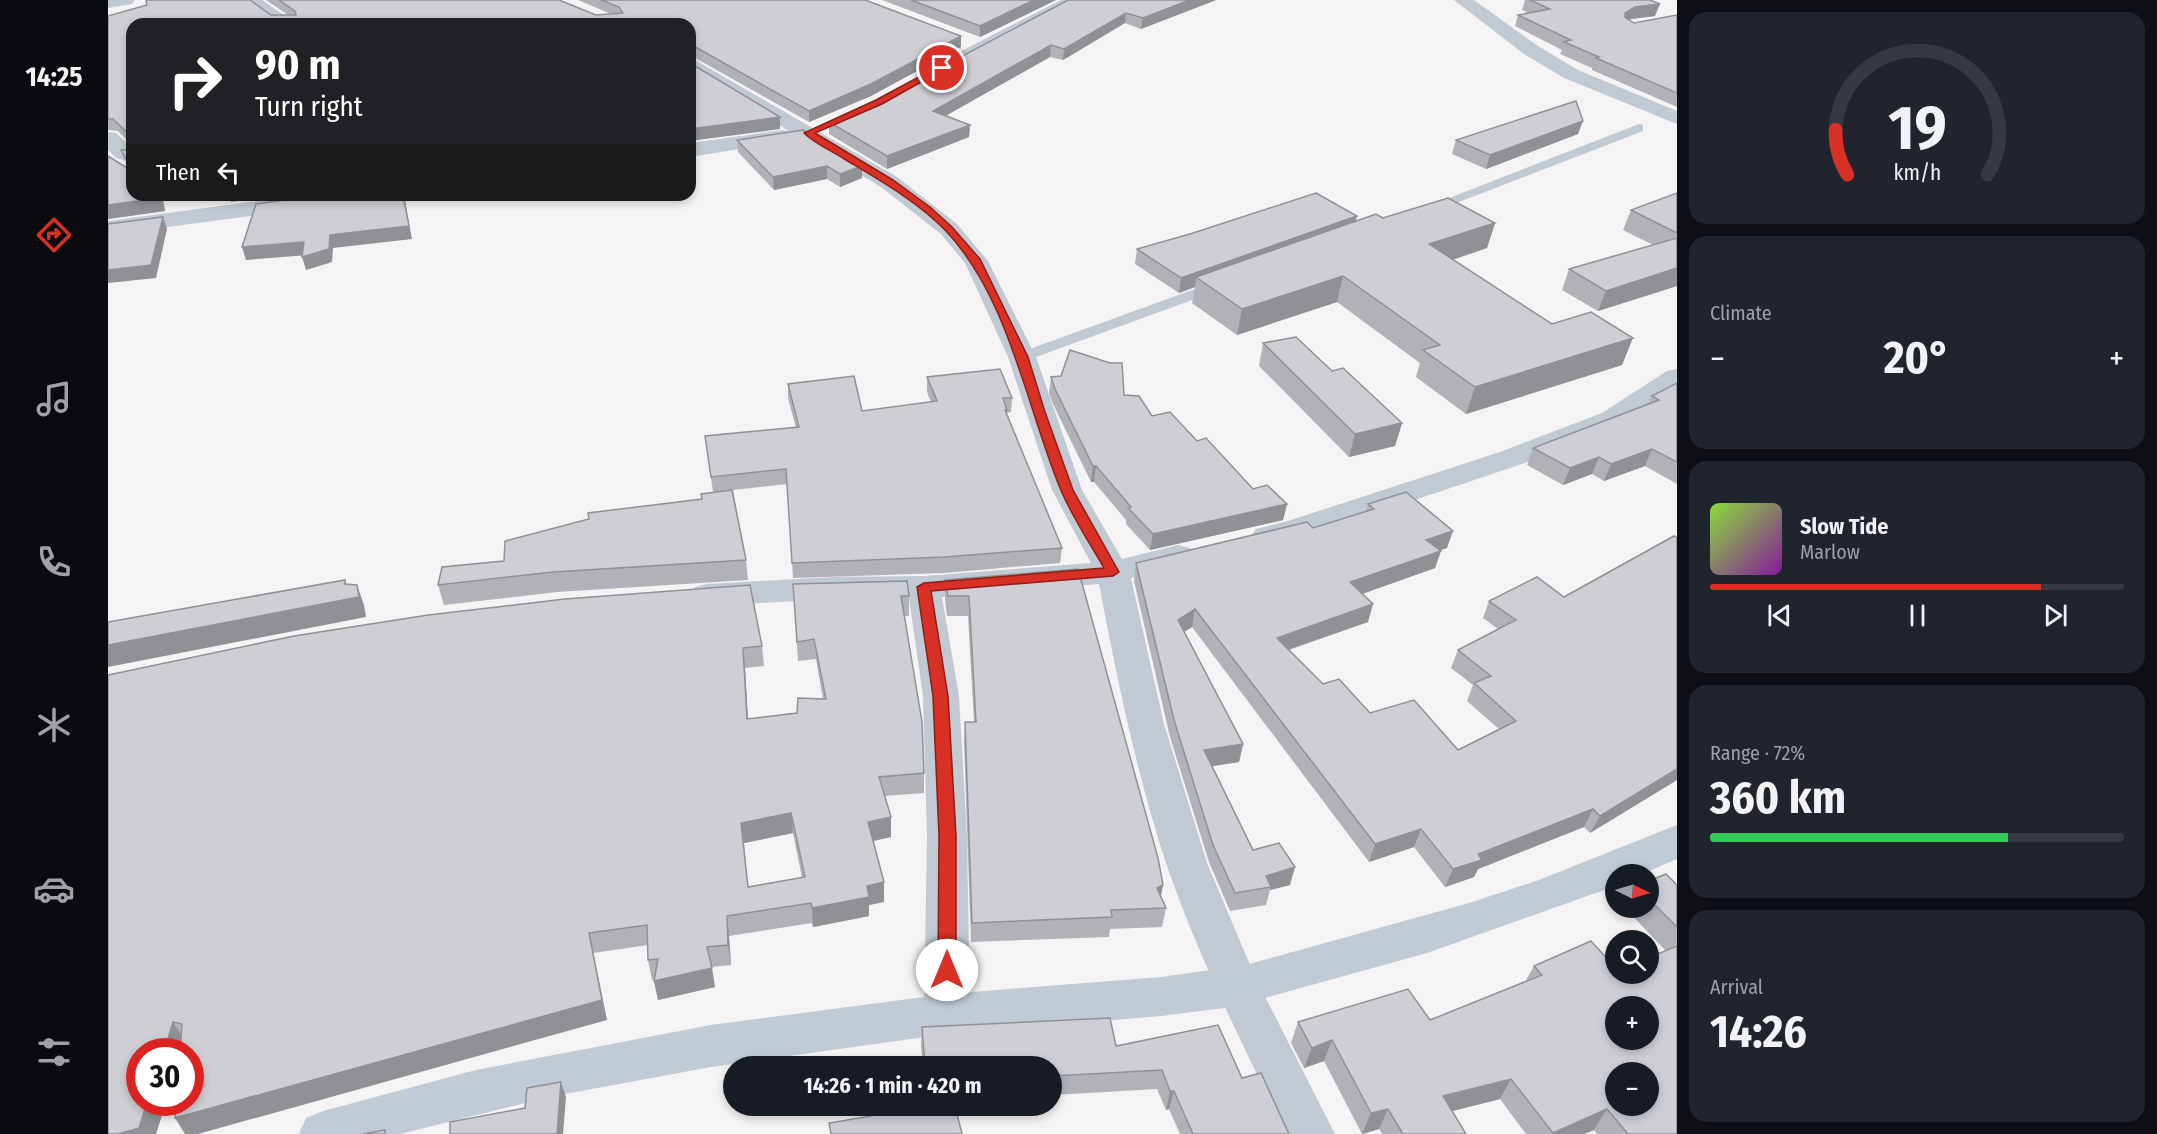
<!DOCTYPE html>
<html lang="en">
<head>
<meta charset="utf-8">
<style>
	:root { --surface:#171b24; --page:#20242c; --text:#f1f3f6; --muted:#9ea1a6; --line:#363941; --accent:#d93025 }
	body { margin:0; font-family:"Fira Sans Condensed",sans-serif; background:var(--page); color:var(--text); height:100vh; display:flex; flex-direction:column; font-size:22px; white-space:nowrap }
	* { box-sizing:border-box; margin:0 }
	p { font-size:20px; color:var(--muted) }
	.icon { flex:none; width:33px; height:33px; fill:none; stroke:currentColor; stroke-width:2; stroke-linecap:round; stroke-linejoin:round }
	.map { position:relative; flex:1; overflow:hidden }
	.sheet { display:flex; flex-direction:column; gap:12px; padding:12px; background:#0d0f14; width:480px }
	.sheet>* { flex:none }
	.top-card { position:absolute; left:18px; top:18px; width:570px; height:183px; border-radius:18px; box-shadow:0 3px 9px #0003; background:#202124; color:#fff; overflow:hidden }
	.needle { width:39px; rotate:95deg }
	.controls { position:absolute; left:1497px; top:864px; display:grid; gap:12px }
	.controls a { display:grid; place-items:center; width:54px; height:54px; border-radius:50%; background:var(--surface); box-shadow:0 3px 9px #0003; font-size:30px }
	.speed { position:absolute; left:18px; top:1038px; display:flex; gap:12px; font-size:30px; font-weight:700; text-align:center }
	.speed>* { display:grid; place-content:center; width:78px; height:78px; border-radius:50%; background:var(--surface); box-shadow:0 3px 9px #0003; line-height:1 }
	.speed .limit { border:9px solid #d22; background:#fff; color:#111 }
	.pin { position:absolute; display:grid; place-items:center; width:51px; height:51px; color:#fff; margin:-26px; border:3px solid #fff; border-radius:50%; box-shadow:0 2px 6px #0007 }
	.me { position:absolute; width:66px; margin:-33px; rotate:0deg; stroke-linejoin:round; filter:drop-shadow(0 0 4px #0008) }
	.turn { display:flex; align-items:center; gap:21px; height:126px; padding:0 30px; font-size:27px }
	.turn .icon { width:78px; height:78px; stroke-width:2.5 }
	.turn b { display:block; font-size:42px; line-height:51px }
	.then { display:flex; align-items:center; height:57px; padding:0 30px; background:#0003; gap:12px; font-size:22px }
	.big { font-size:45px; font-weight:700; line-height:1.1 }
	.sheet .card { flex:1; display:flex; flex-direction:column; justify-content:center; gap:9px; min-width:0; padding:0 21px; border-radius:18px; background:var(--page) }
	.sheet .dial { align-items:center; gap:0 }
	.dial svg { height:156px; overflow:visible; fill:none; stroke:var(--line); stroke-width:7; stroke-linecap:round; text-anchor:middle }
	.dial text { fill:var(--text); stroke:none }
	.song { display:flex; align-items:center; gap:18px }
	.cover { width:72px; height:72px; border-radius:9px; background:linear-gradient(135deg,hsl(90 70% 55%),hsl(290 70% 35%)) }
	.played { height:6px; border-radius:3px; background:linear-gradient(90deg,var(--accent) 80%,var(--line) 80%) }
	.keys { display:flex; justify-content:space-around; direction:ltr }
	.heat { display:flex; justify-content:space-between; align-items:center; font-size:33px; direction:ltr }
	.charge { height:9px; border-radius:4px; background:linear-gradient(90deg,#34c759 72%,var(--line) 0) }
	.trip { position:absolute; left:615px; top:1056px; width:339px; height:60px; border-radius:30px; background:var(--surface); box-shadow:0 3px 9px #0003; font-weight:700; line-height:60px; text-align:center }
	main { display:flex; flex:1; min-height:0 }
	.tab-bar { display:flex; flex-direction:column; width:108px; justify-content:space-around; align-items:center; background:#090b0e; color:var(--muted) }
	.tab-bar .icon { width:42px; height:42px }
	.tab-bar .selected { color:var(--accent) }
	.tab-bar b { font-size:27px; color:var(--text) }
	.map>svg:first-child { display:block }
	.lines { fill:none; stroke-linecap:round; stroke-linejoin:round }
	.lane { fill:#c1cad2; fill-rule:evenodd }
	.street { fill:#c1cad2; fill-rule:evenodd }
	.secondary { fill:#c1cbd6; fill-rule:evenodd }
	.wall { fill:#b0b2b7; fill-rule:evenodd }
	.shaded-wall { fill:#909195 }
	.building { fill:#cdcfd5; stroke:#909195; stroke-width:1.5; fill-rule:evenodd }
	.route { fill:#d93025; stroke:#8d1f18; stroke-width:1.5 }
</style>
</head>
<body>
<main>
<nav class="tab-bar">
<b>14:25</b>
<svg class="icon selected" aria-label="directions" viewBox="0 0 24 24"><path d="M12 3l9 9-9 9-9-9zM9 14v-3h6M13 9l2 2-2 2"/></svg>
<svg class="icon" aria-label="music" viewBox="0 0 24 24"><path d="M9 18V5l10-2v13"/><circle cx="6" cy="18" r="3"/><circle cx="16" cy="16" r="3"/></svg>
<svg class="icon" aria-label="phone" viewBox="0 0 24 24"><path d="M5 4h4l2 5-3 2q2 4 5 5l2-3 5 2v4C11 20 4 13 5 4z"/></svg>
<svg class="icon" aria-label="climate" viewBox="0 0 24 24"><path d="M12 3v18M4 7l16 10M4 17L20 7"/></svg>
<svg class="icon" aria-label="car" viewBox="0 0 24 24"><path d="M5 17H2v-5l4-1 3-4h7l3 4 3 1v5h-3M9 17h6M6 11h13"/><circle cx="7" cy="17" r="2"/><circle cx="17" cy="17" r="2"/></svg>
<svg class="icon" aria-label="filters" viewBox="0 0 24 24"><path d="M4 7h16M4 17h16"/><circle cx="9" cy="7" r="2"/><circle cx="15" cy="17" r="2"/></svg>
</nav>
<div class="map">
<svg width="1569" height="1134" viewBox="0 0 1569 1134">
	<rect width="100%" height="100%" fill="#f5f3f3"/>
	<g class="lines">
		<g class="lane">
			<path d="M1531,124L1535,125V131L1325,212H1315L1313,209Z"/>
			<path d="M1109,281L1114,283L1117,286L1114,289L920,360H908L906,357L908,354Z"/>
		</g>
		<g class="street">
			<path d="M0,0H27L24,4L0,8Z"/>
			<path d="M133,0H154L189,24H167Z"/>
			<path d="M953,0H976L836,75H822L819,71L822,67Z"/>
			<path d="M1346,0H1366L1430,46L1470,70L1569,111V124L1456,78L1416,54Z"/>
			<path d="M582,57L789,177L849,224L880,261L928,357L974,490L1014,559L1070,545L1082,548L1086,556L1082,564L1023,578L1056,724L1099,863L1148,979L1227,1134H1178C1135,1045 1090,957 1058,863C1028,772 1009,678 991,584L834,597L851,696L859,836L862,1014L855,1028L839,1034L823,1028L816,1014L819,836L815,696L801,598L725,599L599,606L587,603L582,595L587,587L599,584L725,577L816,576L983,563L944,490L900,357L857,263L833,234L773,187L683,133L686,136L683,141L675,142L582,157V143L675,130L681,131L582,71Z"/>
			<path d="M0,132L8,133L24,148V162L8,158L0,150Z"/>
			<path d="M194,195H257L254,200L246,202L0,235V221Z"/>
			<path d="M1569,369V389L1514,425L1414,464L1199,536L1159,546L1148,543L1143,536L1148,529L1180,521L1392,452L1494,413L1559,371Z"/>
		</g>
		<path class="secondary" d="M1569,825V859L1534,874H1508V885L1502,888L1319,953L1124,1007L1053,1016L839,1034L603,1067L446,1096L292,1134H191L198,1118L215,1111L368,1070L603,1025L839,994L1053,977L1138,965L1361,903L1431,880Z"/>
	</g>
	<g class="wall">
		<path d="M38,0H142L163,15H180L158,0H451L488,15L503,14L470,0H757L853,36V47L763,96L701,122L582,55V24H24V195H53L57,211L0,219V156L21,169L13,150H22L21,142L10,131L0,130V16L39,5Z"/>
		<path d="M774,0H948L872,37Z"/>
		<path d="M960,0H1108L1033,29L1017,23L955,60L942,57L837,116L862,125L861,137L779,169L721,134V122L779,96Z"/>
		<path d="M1417,0H1542L1547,16L1523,19L1521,20L1526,23L1569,15V107L1484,70V68L1452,54L1454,50L1407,26L1410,15L1421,13L1414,10Z"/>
		<path d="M695,130L754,178L732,187L719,179L666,190L630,152L629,140Z"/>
		<path d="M1470,134L1378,169L1344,154L1348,140Z"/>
		<path d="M1569,193V286L1490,311L1454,290L1461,269L1545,245L1515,230L1523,210Z"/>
		<path d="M1275,218L1387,223L1379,248L1344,260L1444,324L1514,365L1358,414L1308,377L1312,363L1229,302L1129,335L1084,303L1087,287L1071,293L1027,264L1029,249L1248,221Z"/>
		<path d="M1155,343L1294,423L1287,446L1241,457L1151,366Z"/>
		<path d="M819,377L904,398L903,412L899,413V415L954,548L952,563L836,573L685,578L679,484L625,490L638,560L640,580L449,592L336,605L330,585L396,561L593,499L605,492L597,436L688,428L680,398V384L754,411L823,402L819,392Z"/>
		<path d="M943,377L1016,395L1145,489L1179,504L1175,520L1042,550L1018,524V520L986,482H983L945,404L941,393Z"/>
		<path d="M1569,383V484L1537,466L1496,481L1484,474L1455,485L1419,465L1425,448L1540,404L1544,396Z"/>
		<path d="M1260,504L1339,548L1332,550L1327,568L1254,594L1260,622L1181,650L1215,684L1262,713L1350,750L1391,729L1359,701L1365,685L1343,668L1350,650L1390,629L1375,618L1381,601L1429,577L1569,780L1482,833L1476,827L1370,869L1366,877L1337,887L1306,847L1261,862L1084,627L1076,632L1135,744L1131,762L1104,766L1145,850L1182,885L1162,890L1158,905L1122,911L1101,862L1062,737L1026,581L1028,563L1205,528L1258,511Z"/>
		<path d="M970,569L1055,885L1053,896L1058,908L1054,927L1002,929L1001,937L863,942L856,742L857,722H866L860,616H839L837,599V580Z"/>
		<path d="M685,584L801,596V616H797L816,773V793L776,796L783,817V837L765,841L776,902L761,905V916L705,927L704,923L621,936L623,965L603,967L607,987L550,1000L546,980H544L540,960V945L485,953L499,1020L82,1052H32V1102H58L48,1134H0V675L654,646L656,666L637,668L640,719L689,713L715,699L708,659L690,661ZM685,833L694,878L640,887L636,843Z"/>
		<path d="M1540,881L1569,885V1134H1489L1486,1130L1476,1134H1418L1392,1099L1344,1111L1358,1134H1274L1271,1129L1254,1134L1216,1061L1196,1068L1183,1043L1190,1022L1322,1020L1417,982L1426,966L1508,974L1558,951L1517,908H1540Z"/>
		<path d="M814,1027L1008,1046L1134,1078L1181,1134H1072L1061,1109L1058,1110L1049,1089L944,1095V1066H815L813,1046Z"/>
	</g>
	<g class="shaded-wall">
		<path d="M926,0H948L872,37V26Z"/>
		<path d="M1082,0H1108L1033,29L1035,18Z"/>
		<path d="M1552,4L1547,16L1523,19L1513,25L1517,13L1527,7Z"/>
		<path d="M1018,13L1017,23L955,60L956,49Z"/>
		<path d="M853,36V47L763,96L701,122V111Z"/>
		<path d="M943,45L942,57L825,123V111Z"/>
		<path d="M672,117V129L582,141V129Z"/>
		<path d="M1475,121L1470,134L1378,169L1382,155Z"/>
		<path d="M862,125L861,137L779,169V156Z"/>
		<path d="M719,166V179L666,190L665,177Z"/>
		<path d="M754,166V178L732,187V174Z"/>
		<path d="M52,195H53L55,200L57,211L0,219V205Z"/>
		<path d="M121,195H177L123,202Z"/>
		<path d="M295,195H296L304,239L225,248L224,262L198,270L194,257L222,235Z"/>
		<path d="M522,195H550L523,199Z"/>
		<path d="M1249,216L1246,230L1088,277L1087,287L1071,293L1073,278Z"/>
		<path d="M55,217L59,229L48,278L0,283V270Z"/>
		<path d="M1387,223L1379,248L1314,270L1321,244Z"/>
		<path d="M196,242L200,255L138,260L134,247Z"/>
		<path d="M1569,268V286L1490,311L1498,291Z"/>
		<path d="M1235,276L1229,302L1129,335L1134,309Z"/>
		<path d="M1525,338L1514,365L1358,414L1367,387Z"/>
		<path d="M1294,423L1287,446L1241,457L1247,434Z"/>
		<path d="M1544,449L1537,466L1496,481L1503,464Z"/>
		<path d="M1491,457L1484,474L1455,485L1462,468Z"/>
		<path d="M985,466H988L986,482H983Z"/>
		<path d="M1179,504L1175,520L1042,550L1045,534Z"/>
		<path d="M1345,531L1339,548L1312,557L1318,540Z"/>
		<path d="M1333,551L1327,568L1237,600L1242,582Z"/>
		<path d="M237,580L243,599L249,585L256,605L258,617L0,667V645L237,584Z"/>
		<path d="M1265,604L1260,622L1164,655L1169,638Z"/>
		<path d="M1087,609L1084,627L1067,638L1070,620Z"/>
		<path d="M635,648L637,668L641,739L639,719Z"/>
		<path d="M1135,744L1131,762L1093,768L1096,750Z"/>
		<path d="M1569,769V780L1482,833L1492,816Z"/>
		<path d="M1485,809L1476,827L1370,869L1366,877L1337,887L1345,869L1370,854Z"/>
		<path d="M683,813L685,833L636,843L633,823Z"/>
		<path d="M783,817V837L760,842V822Z"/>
		<path d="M1313,829L1306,847L1261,862L1267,844Z"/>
		<path d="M1187,867L1182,885L1162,890L1163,887L1158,876Z"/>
		<path d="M776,882V902L761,905V916L705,927L704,908L759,886Z"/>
		<path d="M1055,885L1051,905L1049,888Z"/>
		<path d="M619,916L621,936L623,965L620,945Z"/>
		<path d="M481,933L499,1020L90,1134H77L67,1118Z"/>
		<path d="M604,968L607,987L550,1000L546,981Z"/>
		<path d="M65,1022L77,1041L74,1052H56Z"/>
		<path d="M1224,1040L1216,1061L1196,1068L1204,1048Z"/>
		<path d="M1403,1079L1392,1099L1325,1116L1335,1096Z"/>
		<path d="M453,1082L458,1097L455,1134H449Z"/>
		<path d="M1062,1091H1066L1061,1109L1058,1110Z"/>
		<path d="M39,1102H58L48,1134H10Z"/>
		<path d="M1280,1109L1271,1129L1254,1134L1263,1113Z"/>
		<path d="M1499,1109L1486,1130L1476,1134H1445Z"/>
	</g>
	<g class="building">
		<path d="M38,0H142L163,15H188L187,11L171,0H451L488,15L515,13L511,7L493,0H757L853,36L763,84L701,111L582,44V24H24V170L13,150H22L21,134L5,119H0V16L39,5Z"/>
		<path d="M803,0H926L872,26Z"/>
		<path d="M960,0H1082L1035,18L1018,13L956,49L943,45L825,111L862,125L779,156L721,122L779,96Z"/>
		<path d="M1422,0H1542L1552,4L1527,7L1517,13V17L1526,23L1569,15V93L1488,58L1491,57L1456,42L1463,40L1410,15L1442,9Z"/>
		<path d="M582,63L672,117L582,129Z"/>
		<path d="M1468,101L1475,121L1382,155L1348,140Z"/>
		<path d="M695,130L754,166L732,174L719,166L665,177L629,140Z"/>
		<path d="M0,156L24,171V195H52V198L0,205Z"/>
		<path d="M1208,193L1249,216L1073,278L1029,249L1082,234Z"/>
		<path d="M1569,193V233L1523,210Z"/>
		<path d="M213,195H295L301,226L222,235L221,249L194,257L196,242L134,247L148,204Z"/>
		<path d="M1340,198L1387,223L1321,244L1444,324L1483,312L1525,338L1367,387L1315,350L1332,345L1235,276L1134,309L1088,277L1268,214L1275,218Z"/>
		<path d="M55,217L43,265L0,270V224Z"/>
		<path d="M1569,238V268L1498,291L1461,269Z"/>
		<path d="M1188,337L1224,371L1235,368L1294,423L1247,434L1155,343Z"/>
		<path d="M962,350L1002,363H1014L1016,395L1031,396L1044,416L1062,412L1089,441L1098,438L1145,489L1159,485L1179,504L1045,534L1020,508L1023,507L988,466H985L947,389L943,377L953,376Z"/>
		<path d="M892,369L904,398H895L899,410H897L954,548L836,557L684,563L678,469L603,477L597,436L691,427L680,384L746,376L754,411L829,401L819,377Z"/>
		<path d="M1569,383V462L1544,449L1503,464L1491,457L1462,468L1425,448L1551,400L1544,396Z"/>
		<path d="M624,490L638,560L445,572L330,585L334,567L396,561L397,541L481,519L480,513L594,499L593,494Z"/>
		<path d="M1298,492L1345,531L1318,540L1333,551L1242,582L1265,604L1169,638L1215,684L1231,679L1262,713L1306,700L1350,750L1408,721L1366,683L1383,676L1350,650L1408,620L1381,601L1429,577L1456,597L1566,536L1569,538V769L1492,816L1485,809L1370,854L1374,860L1345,869L1313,829L1267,844L1087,609L1070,620L1135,744L1096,750L1145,850L1171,843L1187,867L1158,876L1163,887L1127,893L1105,845L1066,720L1028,563L1199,522L1205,528L1266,509L1260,504Z"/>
		<path d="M970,569L1050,858L1055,885L1049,888L1058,908L1003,910L1004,917L864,923L857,722H868L861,596H840L837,580Z"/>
		<path d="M237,580V584L249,585L251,597L0,645V622Z"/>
		<path d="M799,581L801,596H793L814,722L816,773L771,777L783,817L760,822L776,882L759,886L761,897L704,908L703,903L619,916L620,945L599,947L604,968L546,981L550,959L540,960L539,925L481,933L494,1000L67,1118L68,1102H82V1052H72L74,1024L65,1022L56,1052H32V1102H39L31,1128L10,1134H0V675L186,636L320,615L457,599L642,585L654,646L635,648L639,719L689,713L690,698L718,699L706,639L689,642L685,584ZM683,813L697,877L640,887L633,823Z"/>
		<path d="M1558,874L1569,885V927L1540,898V881Z"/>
		<path d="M1483,941L1504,964L1508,963V974H1540V958L1569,946V1134H1520L1499,1109L1445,1133L1403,1079L1335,1096L1358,1134H1295L1280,1109L1263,1113L1224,1040L1204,1048L1190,1022L1300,989L1322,1020L1434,975L1426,966ZM1508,1006H1540V1040H1508ZM1508,1072H1540V1106H1508Z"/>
		<path d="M1002,1018L1008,1046L1110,1025L1134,1078L1153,1073L1181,1134H1085L1066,1091H1062L1054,1070L944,1076V1066H817L814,1027Z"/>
		<path d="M453,1082L449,1134H342V1122L417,1108L419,1088Z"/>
		<path d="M801,1106H847L854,1134H723L721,1123L763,1116L762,1112Z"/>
		<path d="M277,1130V1134H255Z"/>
	</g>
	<path class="route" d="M831,66L838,68L774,104L707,133L785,180L822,207L844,227L872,259L920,357L937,412L965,490L1011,572L1005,576L823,591L840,696L848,836V970L846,975L839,978L833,975L830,970L831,836L825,696L809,587L816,583L996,568C981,542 963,515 952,488C918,405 901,298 838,231C810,202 773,181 738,160C724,151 707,144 696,133L768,100Z"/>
</svg>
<div class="controls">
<a><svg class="needle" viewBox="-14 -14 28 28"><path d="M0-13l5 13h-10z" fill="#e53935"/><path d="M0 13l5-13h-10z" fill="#9ea1a6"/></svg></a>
<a><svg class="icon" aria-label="search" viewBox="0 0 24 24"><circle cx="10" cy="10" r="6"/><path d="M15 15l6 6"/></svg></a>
<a>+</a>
<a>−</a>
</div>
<div class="speed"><div class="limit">30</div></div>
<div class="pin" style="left:834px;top:68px;background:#d93025"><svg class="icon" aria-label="arrive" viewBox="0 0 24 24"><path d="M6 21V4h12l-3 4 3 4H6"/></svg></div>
<svg class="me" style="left:839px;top:970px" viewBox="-20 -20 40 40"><circle r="19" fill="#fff"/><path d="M0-13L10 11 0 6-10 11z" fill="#d93025"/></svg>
<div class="trip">14:26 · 1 min · 420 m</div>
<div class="top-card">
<div class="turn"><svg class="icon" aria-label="right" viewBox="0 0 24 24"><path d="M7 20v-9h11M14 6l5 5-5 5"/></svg><div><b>90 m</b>Turn right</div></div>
<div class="then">Then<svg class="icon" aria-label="left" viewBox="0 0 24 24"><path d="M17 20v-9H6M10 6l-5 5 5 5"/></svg></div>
</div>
</div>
<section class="sheet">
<div class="card dial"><svg viewBox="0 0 100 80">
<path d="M14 69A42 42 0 1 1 86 69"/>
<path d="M14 69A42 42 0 0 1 8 46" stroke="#d93025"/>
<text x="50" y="56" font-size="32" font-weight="700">19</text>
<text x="50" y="72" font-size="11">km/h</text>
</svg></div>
<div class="card"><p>Climate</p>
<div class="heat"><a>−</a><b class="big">20°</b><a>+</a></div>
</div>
<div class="card">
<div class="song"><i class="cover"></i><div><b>Slow Tide</b><p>Marlow</p></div></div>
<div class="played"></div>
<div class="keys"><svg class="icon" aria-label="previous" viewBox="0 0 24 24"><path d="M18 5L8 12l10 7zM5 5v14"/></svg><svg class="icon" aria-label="pause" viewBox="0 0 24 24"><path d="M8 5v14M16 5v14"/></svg><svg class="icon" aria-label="next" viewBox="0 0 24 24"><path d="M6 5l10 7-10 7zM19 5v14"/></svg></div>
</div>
<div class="card"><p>Range · 72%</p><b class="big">360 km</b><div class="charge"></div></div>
<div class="card"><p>Arrival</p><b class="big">14:26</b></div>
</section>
</main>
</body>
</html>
